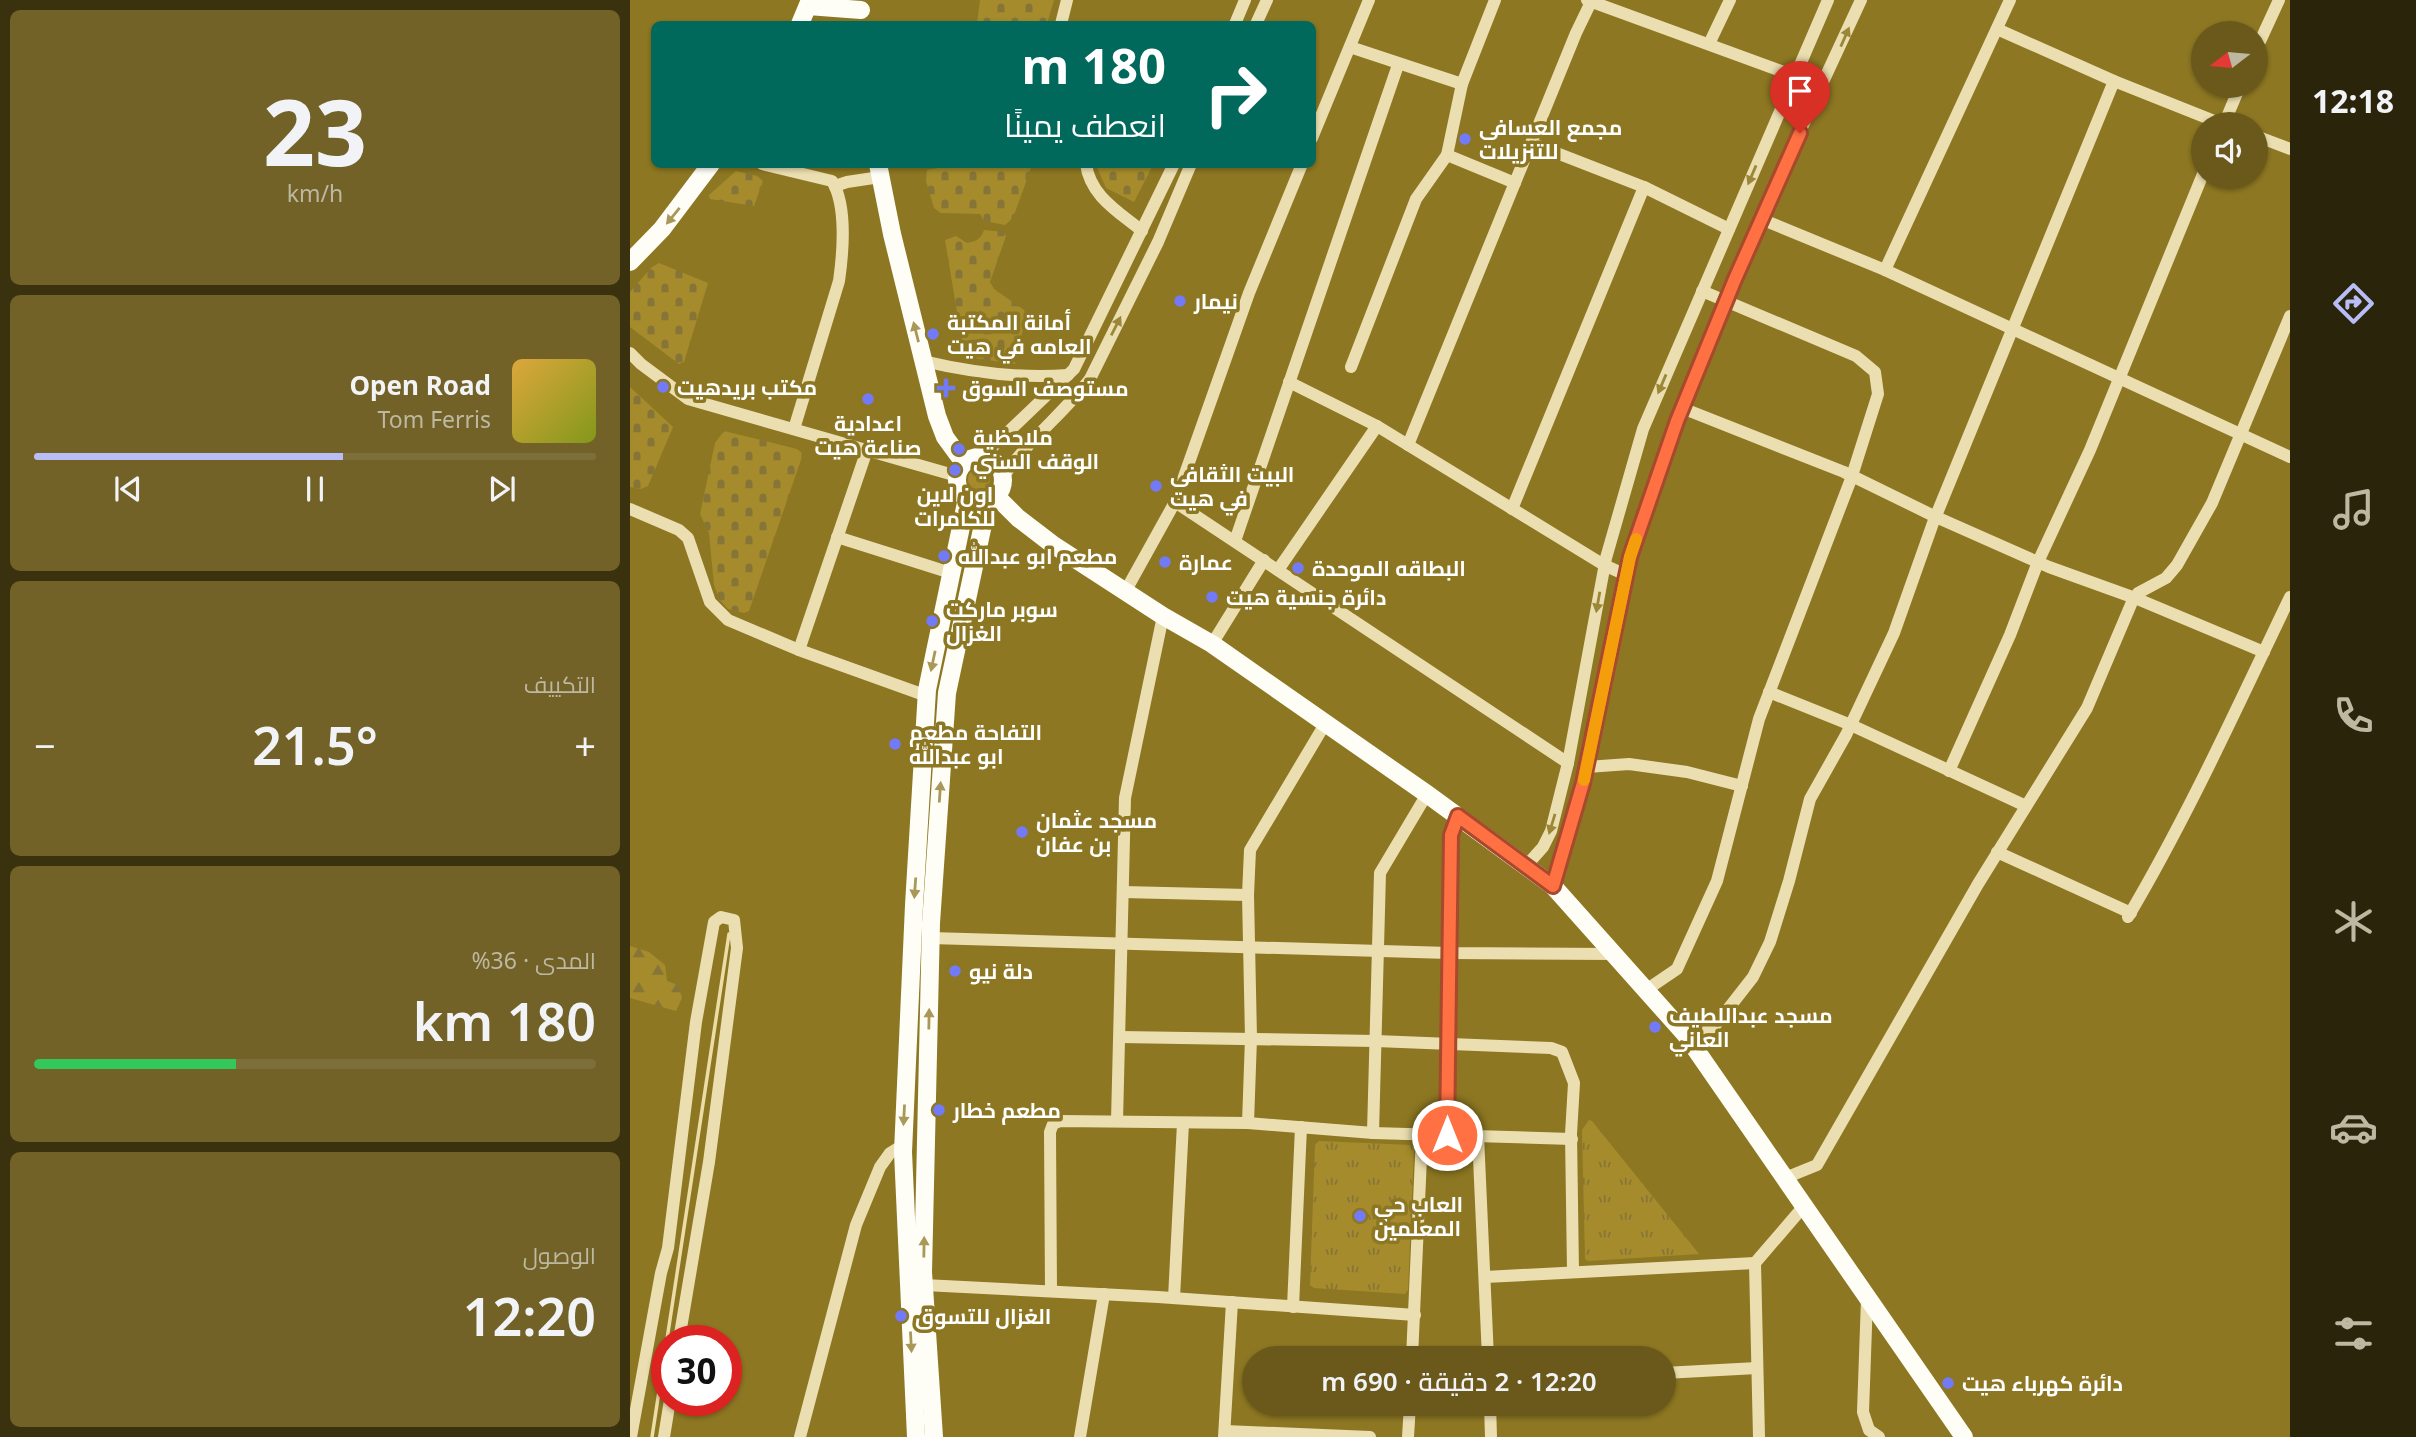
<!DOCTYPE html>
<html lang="ar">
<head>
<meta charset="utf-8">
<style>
	:root { --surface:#6a591a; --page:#726227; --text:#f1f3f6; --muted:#beb8a2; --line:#7d6f39; --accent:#b8bdf6 }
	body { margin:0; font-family:"Noto Sans",Cairo,sans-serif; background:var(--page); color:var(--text); direction:rtl; height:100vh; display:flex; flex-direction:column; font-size:26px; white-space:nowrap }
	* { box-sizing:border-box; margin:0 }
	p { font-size:23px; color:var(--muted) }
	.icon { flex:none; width:38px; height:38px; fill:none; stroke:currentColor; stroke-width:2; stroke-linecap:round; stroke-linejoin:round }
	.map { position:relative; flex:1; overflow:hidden; direction:ltr }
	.details { display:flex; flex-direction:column; gap:10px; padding:10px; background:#3a310e; width:630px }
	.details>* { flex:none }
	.hud { position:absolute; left:21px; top:21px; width:665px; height:147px; border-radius:10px; box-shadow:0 2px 5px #0004; direction:rtl; background:#00695c; color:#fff; overflow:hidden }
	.needle { width:46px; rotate:254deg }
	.controls { position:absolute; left:1561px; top:21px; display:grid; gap:14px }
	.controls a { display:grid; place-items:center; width:77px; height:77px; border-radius:50%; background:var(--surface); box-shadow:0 2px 5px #0004; font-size:35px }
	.speed { position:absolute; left:21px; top:1325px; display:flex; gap:14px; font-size:35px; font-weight:700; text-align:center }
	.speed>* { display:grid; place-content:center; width:91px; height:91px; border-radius:50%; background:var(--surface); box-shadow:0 2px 5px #0004; line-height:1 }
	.speed .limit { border:10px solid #d22; background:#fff; color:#111 }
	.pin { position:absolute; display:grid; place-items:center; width:60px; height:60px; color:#fff; margin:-72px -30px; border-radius:50% 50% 50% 0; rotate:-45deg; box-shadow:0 0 7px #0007 }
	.pin .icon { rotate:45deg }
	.me { position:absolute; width:77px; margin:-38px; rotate:0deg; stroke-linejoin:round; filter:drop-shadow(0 0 5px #0008) }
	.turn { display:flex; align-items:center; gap:24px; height:147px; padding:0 35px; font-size:32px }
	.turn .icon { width:91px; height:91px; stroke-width:2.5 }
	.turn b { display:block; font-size:49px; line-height:60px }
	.big { font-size:52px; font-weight:600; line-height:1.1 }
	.details .tile { flex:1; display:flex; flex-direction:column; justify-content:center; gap:10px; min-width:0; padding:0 24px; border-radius:10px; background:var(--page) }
	.details .dial { align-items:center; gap:0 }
	.dial b { font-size:91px; line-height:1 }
	.song { display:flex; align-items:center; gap:21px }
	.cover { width:84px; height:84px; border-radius:10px; background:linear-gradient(135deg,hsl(40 70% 55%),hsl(70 70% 35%)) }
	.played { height:7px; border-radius:4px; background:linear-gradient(90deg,var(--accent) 55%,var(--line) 55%) }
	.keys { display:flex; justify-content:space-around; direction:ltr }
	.heat { display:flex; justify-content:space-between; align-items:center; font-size:38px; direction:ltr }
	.charge { height:10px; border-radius:5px; background:linear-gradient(90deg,#34c759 36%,var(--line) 0) }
	.trip { position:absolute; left:612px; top:1346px; width:434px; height:70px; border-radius:35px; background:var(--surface); box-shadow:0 2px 5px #0004; font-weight:600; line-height:70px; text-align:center; direction:rtl }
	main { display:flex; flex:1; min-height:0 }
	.tabs { display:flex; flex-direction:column; width:126px; justify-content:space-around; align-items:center; background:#2a240a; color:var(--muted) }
	.tabs .icon { width:49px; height:49px }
	.tabs .active { color:var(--accent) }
	.tabs b { font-size:32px; color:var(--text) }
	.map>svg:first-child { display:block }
	.grass { fill:url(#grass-tufts) }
	.forest { fill:url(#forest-firs) }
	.cemetery { fill:url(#cemetery-stones) }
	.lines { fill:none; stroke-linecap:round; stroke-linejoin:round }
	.stream { stroke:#ecdca5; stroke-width:3.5 }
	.minor { stroke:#ebdfb1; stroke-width:12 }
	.major { stroke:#fefdf6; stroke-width:18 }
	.oneway { fill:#9b8737 }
	.oneway2 { fill:#a99857 }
	.route-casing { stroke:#a6492c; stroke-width:18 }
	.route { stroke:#ff7043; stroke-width:12 }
	.slow { stroke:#f59e0b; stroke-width:12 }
	.poi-dot { fill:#737af7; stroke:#8d7722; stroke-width:2.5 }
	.labels { text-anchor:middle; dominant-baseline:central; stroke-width:7; stroke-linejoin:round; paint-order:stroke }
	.poi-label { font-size:21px; font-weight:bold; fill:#fff; stroke:#8d7722; text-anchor:start }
</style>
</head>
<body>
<main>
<nav class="tabs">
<b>12:18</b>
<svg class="icon active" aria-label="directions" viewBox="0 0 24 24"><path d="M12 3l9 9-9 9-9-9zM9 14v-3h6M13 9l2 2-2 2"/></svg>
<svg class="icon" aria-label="music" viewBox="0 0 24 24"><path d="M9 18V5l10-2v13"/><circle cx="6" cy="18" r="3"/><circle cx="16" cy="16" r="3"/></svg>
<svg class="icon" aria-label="phone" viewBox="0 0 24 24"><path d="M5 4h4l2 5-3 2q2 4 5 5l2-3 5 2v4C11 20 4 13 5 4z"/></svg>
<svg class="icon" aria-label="climate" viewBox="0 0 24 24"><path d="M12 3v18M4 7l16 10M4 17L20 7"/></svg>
<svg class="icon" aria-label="car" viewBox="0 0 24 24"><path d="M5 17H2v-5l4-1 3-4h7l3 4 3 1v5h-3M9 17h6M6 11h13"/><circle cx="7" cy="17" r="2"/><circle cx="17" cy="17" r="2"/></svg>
<svg class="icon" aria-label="filters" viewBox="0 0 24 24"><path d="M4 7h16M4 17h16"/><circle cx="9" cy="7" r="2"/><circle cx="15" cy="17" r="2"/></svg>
</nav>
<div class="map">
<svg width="1660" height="1437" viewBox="0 0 1660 1437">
	<defs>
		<pattern id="grass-tufts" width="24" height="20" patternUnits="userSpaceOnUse" patternTransform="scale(1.75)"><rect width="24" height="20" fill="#a58b2c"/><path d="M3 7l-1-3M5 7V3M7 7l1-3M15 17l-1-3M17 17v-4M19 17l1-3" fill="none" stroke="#867537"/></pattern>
		<pattern id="forest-firs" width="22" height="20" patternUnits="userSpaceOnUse" patternTransform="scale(1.75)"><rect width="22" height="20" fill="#a58b2c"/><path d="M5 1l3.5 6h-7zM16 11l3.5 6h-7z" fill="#867537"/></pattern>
		<pattern id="cemetery-stones" width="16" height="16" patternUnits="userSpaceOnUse" patternTransform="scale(1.75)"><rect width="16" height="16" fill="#a58b2c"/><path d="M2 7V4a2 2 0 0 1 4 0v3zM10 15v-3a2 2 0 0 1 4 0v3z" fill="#867537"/></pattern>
	</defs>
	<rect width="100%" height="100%" fill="#8d7722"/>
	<g class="grass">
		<circle cx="349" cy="479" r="11"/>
		<path d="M959,1120L962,1121L1069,1254L958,1261L955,1259L952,1130Z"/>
		<path d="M689,1141L781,1145L784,1148L778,1290L775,1294L684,1288L680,1285L685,1145Z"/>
	</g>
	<path class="forest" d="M0,946L19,952L35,965L37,981L48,985L52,998L46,1011L0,998Z"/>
	<g class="cemetery">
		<path d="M350,0H424L417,24H347Z"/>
		<path d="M328,164L402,165L383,218L375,225L354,221L350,214L311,213L304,208L296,181L297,170Z"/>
		<path d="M466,165H523L504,202L476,188Z"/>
		<path d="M106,171L127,176L133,181L124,206L80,199L79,195Z"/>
		<path d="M354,230L374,232L376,236L360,282L364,289L394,310L396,316L385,364L338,357L334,354L315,240L326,236L337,243C347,241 351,239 354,230Z"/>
		<path d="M29,263L78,283L54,362L49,364L0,327V292L22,267Z"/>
		<path d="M0,387L43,427L18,486L11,489L0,487Z"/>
		<path d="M94,431L167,449L173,454L119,611L114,613L98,609L90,600L84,585L79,533L70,514L85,443Z"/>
	</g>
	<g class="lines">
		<path class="stream" d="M22,1437L99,934"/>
		<g class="minor">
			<path d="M957,0L1165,76"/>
			<path d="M431,24L437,0"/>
			<path d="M605,24L615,0"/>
			<path d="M626,24L637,0"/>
			<path d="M1367,29L1484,81L1592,124"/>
			<path d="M1079,44L1100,0"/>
			<path d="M720,47L832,84"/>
			<path d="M1626,50L1649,0"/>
			<path d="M1594,124L1610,86"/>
			<path d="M1626,136L1660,149"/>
			<path d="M682,138L739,0"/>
			<path d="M901,143L1014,187L1099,229"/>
			<path d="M817,155L885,183"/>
			<path d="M132,164L202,181C217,205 213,253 209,281L164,429"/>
			<path d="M456,164C460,196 489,212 512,231"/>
			<path d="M205,186L217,182L250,177"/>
			<path d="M1131,219L1255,270L1660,457"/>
			<path d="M1255,270L1380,0"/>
			<path d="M0,353L11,364L58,399L327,476"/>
			<path d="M293,361C340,372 390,379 438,375"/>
			<path d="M721,367L786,199L817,155L832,84L865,0"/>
			<path d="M659,382L747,426L974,565L996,575"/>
			<path d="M1052,408L1214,472L1306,517L1419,567L1505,598L1634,652"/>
			<path d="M778,445L946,33L961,2"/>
			<path d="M353,456L444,369L544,164"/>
			<path d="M373,477C398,440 433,414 460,379L528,242L561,164"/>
			<path d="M545,502L938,763"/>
			<path d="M0,509L49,530L58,538L80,602L98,620L169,650L297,696"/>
			<path d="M882,509L1014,187"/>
			<path d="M207,537L321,573"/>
			<path d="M605,541L768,65"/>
			<path d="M648,570L747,426"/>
			<path d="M495,592L545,502L619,293L672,164"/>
			<path d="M582,644L634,560"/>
			<path d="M169,650L237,450"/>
			<path d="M1139,692L1221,725L1396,806"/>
			<path d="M957,767L999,764L1057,772L1112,786"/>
			<path d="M1319,771L1380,635L1408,562L1460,450L1573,174"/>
			<path d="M1367,852L1501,913"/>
			<path d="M897,865L913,847L921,831L938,763L976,558L1013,429L1198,0"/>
			<path d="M923,886L953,783L1000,557L1047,420L1149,177L1231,0"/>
			<path d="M493,892L618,895"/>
			<path d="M1498,917C1559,814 1608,705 1660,597"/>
			<path d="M300,938L819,953L984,954"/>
			<path d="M1016,990L1047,969L1087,881L1129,719L1221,479L1248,394L1245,372L1226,356L1072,291"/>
			<path d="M1055,1034L1084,1027L1123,977L1140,942L1159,881L1180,799L1216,735L1264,633L1303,523L1484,81"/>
			<path d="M490,1037L746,1041L921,1048L932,1052L944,1083L941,1134L943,1271"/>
			<path d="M487,1121L495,798L533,616"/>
			<path d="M618,1123L621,1038L618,895L620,850L695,724"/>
			<path d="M743,1133L750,873L797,794"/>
			<path d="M817,1134L821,835L828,816"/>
			<path d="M848,1136L858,1358"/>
			<path d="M1155,1178L1187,1165L1348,884L1457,708L1502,602L1508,593L1536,578L1547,565L1582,503L1660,316"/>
			<path d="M855,1277L1125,1263"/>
			<path d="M294,1285L528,1297L785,1315"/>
			<path d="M421,1291L420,1132L423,1124L430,1121L618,1123L743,1133L942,1139"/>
			<path d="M544,1298L553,1123"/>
			<path d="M1237,1299L1233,1412L1239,1430L1249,1437"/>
			<path d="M663,1307L671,1127"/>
			<path d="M782,1358L792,1135"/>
			<path d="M1034,1373L1127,1368"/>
			<path d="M860,1404L861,1437"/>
			<path d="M595,1431L740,1437"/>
			<path d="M1,1437L31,1273L38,1248L66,1022L84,922L91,917L104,920L107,948L79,1162L49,1340"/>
			<path d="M34,1437L40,1400"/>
			<path d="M170,1437L226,1225L250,1167L260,1153L273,1145"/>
			<path d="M450,1437L474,1294"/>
			<path d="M594,1437L602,1302"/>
			<path d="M778,1437L780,1404"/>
			<path d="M1129,1437L1125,1263L1174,1206"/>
		</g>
		<g class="major">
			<path d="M178,6L231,10"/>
			<path d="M170,24L180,0"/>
			<path d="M248,164L262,234L307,416L315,437L334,463"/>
			<path d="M0,262L32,229L81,164"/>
			<circle cx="350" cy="480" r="23"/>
			<path d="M366,496L388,518L422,544L533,616L582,644L797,794L923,886L1055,1034L1334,1437"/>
			<path d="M286,1437L273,1152L284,905L297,690L337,498"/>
			<path d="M304,1437L293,1272L301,923L317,693L358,501"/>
		</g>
	</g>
	<defs><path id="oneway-solid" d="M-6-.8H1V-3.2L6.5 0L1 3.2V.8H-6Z" transform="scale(1.75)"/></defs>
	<g class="oneway">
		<use href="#oneway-solid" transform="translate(1215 37) rotate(-66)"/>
		<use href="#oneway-solid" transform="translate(1122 175) rotate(113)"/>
		<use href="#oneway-solid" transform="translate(486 326) rotate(-63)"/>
		<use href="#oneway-solid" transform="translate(1032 384) rotate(113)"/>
		<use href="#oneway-solid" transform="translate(968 602) rotate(100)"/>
		<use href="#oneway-solid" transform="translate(922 824) rotate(107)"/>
	</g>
	<g class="oneway2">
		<use href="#oneway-solid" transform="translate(43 216) rotate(129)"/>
		<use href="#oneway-solid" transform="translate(286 332) rotate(-104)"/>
		<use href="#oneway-solid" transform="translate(303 661) rotate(102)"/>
		<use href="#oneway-solid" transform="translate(310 792) rotate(-86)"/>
		<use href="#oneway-solid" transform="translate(285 888) rotate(94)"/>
		<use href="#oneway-solid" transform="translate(299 1019) rotate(-89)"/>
		<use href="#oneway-solid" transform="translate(274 1115) rotate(93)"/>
		<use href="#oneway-solid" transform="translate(294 1247) rotate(-89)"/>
		<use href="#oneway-solid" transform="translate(281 1342) rotate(87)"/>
	</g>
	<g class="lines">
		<g class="route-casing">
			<path id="route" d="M817,1135L821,835L828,816L923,886L953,783L1000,557L1047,421L1105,279L1170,133"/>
		</g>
		<use href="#route" class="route"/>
		<path class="slow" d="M954,780L1000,557L1006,539"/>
	</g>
	<g class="poi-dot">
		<circle cx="835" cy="139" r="7"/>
		<circle cx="550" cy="301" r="7"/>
		<circle cx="303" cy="334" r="7"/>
		<circle cx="33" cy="387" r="7"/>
		<path d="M312.5 377.5h7v7h7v7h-7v7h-7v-7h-7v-7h7z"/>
		<circle cx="238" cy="399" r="7"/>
		<circle cx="329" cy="449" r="7"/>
		<circle cx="325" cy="470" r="7"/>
		<circle cx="526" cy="486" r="7"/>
		<circle cx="314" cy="556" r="7"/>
		<circle cx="535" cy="562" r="7"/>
		<circle cx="668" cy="568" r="7"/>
		<circle cx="582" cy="597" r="7"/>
		<circle cx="302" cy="621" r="7"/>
		<circle cx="265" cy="744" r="7"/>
		<circle cx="392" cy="832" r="7"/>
		<circle cx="325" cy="971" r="7"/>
		<circle cx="1025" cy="1027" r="7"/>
		<circle cx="309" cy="1110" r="7"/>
		<circle cx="730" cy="1216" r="7"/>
		<circle cx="271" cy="1316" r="7"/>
		<circle cx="1318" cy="1383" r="7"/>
	</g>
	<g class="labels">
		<g class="poi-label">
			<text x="849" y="127">مجمع العسافي<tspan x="849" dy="24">للتنزيلات</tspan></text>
			<text x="564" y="301">نيمار</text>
			<text x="317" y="322">أمانة المكتبة<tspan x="317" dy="24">العامه في هيت</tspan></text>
			<text x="47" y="387">مكتب بريدهيت</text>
			<text x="332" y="388">مستوصف السوق</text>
			<text x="238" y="423" text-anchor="middle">اعدادية<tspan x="238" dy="24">صناعة هيت</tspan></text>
			<text x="343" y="437">ملاحظية<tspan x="343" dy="24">الوقف السني</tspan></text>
			<text x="540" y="474">البيت الثقافي<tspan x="540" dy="24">في هيت</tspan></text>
			<text x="325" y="494" text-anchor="middle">اون لاين<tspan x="325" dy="24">للكامرات</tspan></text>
			<text x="328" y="556">مطعم ابو عبدالله</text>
			<text x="549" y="562">عمارة</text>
			<text x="682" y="568">البطاقه الموحدة</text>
			<text x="596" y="597">دائرة جنسية هيت</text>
			<text x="316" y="609">سوبر ماركت<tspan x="316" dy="24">الغزال</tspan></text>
			<text x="279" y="732">التفاحة مطعم<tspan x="279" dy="24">ابو عبدالله</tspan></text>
			<text x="406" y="820">مسجد عثمان<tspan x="406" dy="24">بن عفان</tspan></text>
			<text x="339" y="971">دلة نيو</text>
			<text x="1039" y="1015">مسجد عبداللطيف<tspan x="1039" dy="24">العاني</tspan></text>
			<text x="323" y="1110">مطعم خطار</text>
			<text x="744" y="1204">العاب حي<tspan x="744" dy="24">المعلمين</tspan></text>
			<text x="285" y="1316">الغزال للتسوق</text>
			<text x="1332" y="1383">دائرة كهرباء هيت</text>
		</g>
	</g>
</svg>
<div class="controls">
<a><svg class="needle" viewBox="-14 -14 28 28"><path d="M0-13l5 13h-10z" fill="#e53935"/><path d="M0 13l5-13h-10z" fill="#beb8a2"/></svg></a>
<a><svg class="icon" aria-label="sound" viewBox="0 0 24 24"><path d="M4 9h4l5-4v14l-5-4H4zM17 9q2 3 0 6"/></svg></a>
</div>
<div class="speed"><div class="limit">30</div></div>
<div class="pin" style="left:1170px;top:133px;background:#d93025"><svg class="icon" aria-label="arrive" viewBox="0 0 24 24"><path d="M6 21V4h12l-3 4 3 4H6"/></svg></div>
<svg class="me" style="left:817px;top:1135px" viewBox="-20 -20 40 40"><circle r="17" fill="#ff7043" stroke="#fff" stroke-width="3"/><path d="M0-11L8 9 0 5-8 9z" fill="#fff"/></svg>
<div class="trip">12:20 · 2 دقيقة · 690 m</div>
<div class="hud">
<div class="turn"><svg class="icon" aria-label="right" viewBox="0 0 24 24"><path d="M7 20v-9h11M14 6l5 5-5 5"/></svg><div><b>180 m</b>انعطف يمينًا</div></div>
</div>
</div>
<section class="details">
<div class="tile dial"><b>23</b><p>km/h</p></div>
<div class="tile">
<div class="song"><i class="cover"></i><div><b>Open Road</b><p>Tom Ferris</p></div></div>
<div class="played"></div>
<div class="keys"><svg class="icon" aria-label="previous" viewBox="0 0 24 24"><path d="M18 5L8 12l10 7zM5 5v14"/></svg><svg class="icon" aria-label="pause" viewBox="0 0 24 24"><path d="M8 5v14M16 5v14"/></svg><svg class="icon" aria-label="next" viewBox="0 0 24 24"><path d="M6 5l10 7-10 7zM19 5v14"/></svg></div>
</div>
<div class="tile"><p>التكييف</p>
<div class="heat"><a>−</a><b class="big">21.5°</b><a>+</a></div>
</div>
<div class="tile"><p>المدى · 36%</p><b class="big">180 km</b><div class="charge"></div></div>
<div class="tile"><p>الوصول</p><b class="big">12:20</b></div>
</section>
</main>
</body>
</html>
